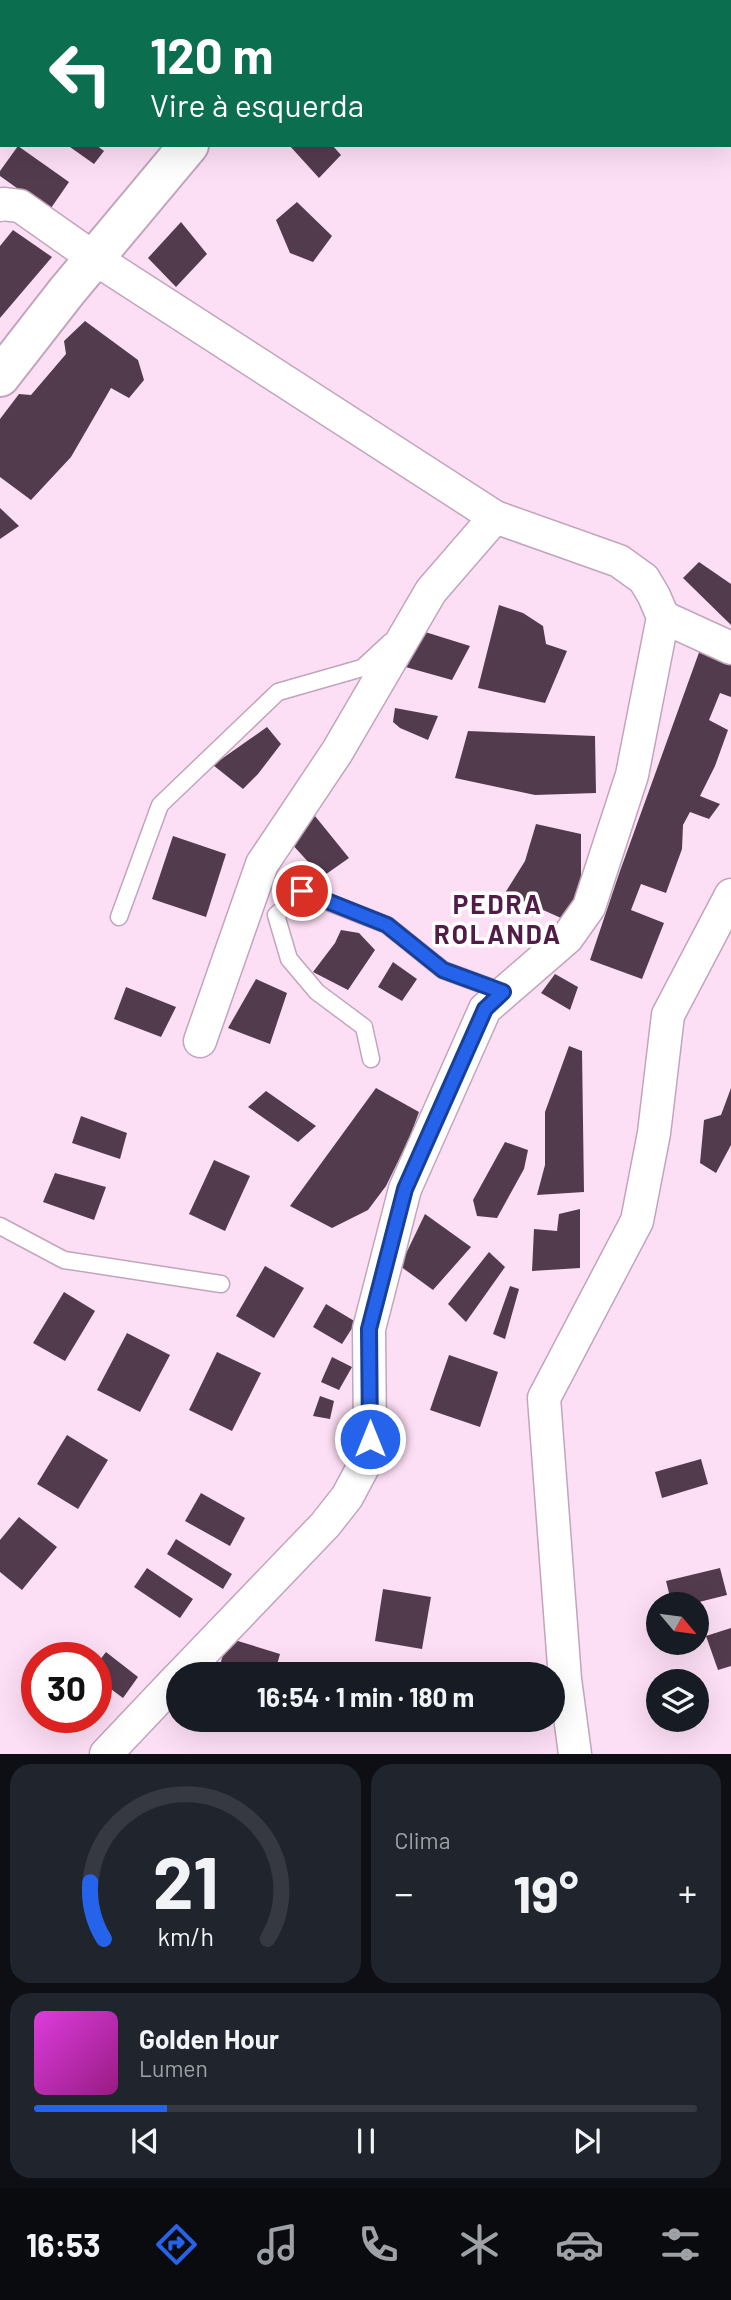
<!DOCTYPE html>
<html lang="pt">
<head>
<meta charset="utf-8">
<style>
	:root { --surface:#171b24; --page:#20242c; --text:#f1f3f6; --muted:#9ea1a6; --line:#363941; --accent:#2563eb }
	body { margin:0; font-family:Barlow,sans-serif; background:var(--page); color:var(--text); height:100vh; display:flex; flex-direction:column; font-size:26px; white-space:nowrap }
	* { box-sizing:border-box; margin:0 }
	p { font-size:23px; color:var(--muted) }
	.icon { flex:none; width:38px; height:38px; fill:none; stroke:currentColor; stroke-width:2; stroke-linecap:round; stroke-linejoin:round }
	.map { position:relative; height:1754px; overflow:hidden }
	.drawer { display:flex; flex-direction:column; gap:10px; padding:10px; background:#0d0f14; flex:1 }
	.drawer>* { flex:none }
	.top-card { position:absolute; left:0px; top:0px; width:732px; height:147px; box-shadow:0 7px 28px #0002; background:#0b6e4f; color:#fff; overflow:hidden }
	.needle { width:46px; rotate:119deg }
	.controls { position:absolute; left:646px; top:1592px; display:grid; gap:14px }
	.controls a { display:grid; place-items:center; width:63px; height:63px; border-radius:50%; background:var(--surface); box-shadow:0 7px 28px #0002; font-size:35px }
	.speed { position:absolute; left:21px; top:1642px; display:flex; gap:14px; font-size:35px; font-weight:700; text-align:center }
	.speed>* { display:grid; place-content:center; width:91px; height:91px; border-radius:50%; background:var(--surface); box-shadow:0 7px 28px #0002; line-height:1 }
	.speed .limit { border:10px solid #d22; background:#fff; color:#111 }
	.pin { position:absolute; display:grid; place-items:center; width:60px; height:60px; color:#fff; margin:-30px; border:4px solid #fff; border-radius:50%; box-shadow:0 2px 7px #0007 }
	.me { position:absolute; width:77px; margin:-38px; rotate:0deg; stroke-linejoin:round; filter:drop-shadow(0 0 5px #0008) }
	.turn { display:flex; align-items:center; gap:24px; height:147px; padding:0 35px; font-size:32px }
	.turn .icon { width:91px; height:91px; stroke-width:2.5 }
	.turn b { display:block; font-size:49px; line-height:60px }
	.big { font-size:52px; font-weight:700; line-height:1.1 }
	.drawer .tile { flex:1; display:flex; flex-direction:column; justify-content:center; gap:10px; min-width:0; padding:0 24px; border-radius:21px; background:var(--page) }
	.drawer .dial { align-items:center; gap:0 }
	.dial svg { height:182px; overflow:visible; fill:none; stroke:var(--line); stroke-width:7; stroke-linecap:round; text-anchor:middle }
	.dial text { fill:var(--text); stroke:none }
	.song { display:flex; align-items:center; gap:21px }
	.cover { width:84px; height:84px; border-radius:10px; background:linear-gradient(135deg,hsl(300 70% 55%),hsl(310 70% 35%)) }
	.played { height:7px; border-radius:4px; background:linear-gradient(90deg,var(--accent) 20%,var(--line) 20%) }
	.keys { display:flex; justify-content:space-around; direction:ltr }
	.heat { display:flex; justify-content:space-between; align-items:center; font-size:38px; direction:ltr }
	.drawer .tiles { flex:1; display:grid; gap:10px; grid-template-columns:1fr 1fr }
	.tile:last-child { grid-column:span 2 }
	.trip { position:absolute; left:166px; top:1662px; width:399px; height:70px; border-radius:35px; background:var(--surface); box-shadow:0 7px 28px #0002; font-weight:700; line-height:70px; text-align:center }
	.tabs { display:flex; height:112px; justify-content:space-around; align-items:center; background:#090b0e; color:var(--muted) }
	.tabs .icon { width:49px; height:49px }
	.tabs .current { color:var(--accent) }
	.tabs b { font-size:32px; color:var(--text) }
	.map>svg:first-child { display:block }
	.building { fill:#533b4e }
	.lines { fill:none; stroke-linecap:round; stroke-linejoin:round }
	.lane-casing { stroke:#c2a5bb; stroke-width:19 }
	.street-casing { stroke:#c2a5bb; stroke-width:35 }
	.secondary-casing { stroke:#c2a5bb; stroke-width:42 }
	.lane { stroke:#fff; stroke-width:16 }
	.street { stroke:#fff; stroke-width:32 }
	.secondary { stroke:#fff; stroke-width:38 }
	.route-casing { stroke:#184099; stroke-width:18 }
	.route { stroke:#2563eb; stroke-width:12 }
	.labels { text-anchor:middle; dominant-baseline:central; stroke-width:7; stroke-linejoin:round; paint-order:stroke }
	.district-label { font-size:26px; font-weight:bold; letter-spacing:2px; fill:#521c49; stroke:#fff }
</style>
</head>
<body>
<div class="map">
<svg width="731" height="1754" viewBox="0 0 731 1754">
	<rect width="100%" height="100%" fill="#fddff5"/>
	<g class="building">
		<path d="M71,145H96L104,151L94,164L70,147Z"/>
		<path d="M289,145H332L341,155L319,178Z"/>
		<path d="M18,146L69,182L49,211L0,176V171Z"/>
		<path d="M297,202L332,236L313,262L290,253L276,220Z"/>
		<path d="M181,222L207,254L176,287L148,258Z"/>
		<path d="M13,230L52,257L0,318V246Z"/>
		<path d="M85,321L138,360L144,380L129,398L111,388L71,457L31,500L0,477V419L19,394L31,395L66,354L64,341Z"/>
		<path d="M0,508L19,526L0,539Z"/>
		<path d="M699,562L731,584V625L683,578Z"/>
		<path d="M499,605L523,613L543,626L546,644L567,651L545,703L478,688Z"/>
		<path d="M422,631L470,646L452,680L402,666Z"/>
		<path d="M701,647L731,663V697L720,693L709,720L728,730L715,766L700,796L720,804L709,819L690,812L683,825L682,849L666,893L641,884L631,910L664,923L642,979L590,960L620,871Z"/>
		<path d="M395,708L438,716L428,740L400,728L393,722Z"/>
		<path d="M267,727L281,744L258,774L243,789L213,765Z"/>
		<path d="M468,731L595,736L596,793L535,795L455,778Z"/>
		<path d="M315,816L349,858L322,877L290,842Z"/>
		<path d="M536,824L581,834V890L561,918L505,893L525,861Z"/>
		<path d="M173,836L226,854L206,917L152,899Z"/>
		<path d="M341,930L359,933L375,950L348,990L313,972L335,943Z"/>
		<path d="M393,962L417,979L402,1001L378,987Z"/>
		<path d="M555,974L578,987L570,1010L541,993Z"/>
		<path d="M256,979L287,993L270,1044L228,1028Z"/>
		<path d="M126,987L176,1007L161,1037L114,1019Z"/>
		<path d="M569,1046L582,1051L584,1192L537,1195L545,1165V1112Z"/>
		<path d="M376,1088L419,1112L409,1139L386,1186L368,1210L332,1228L290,1206Z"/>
		<path d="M731,1088V1145L716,1173L700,1163L704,1120L721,1115Z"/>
		<path d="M266,1091L316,1126L298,1142L248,1107Z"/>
		<path d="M81,1116L127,1133L120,1159L72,1143Z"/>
		<path d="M505,1142L528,1150L524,1169L497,1218L477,1216L473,1200Z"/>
		<path d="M214,1160L250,1176L225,1231L189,1214Z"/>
		<path d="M55,1173L106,1187L94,1220L43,1202Z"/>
		<path d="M580,1209V1268L532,1271L534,1229L557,1231L559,1214Z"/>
		<path d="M425,1214L471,1247L433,1290L400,1266Z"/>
		<path d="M489,1252L505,1267L466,1322L448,1304Z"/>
		<path d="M265,1266L304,1288L274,1338L236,1316Z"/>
		<path d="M510,1286L519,1289L505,1339L493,1334Z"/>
		<path d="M64,1292L95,1311L65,1361L33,1343Z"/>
		<path d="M326,1304L356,1322L342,1344L313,1327Z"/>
		<path d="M127,1333L170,1355L140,1412L97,1390Z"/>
		<path d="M217,1352L261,1373L232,1431L189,1410Z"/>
		<path d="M449,1355L498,1372L480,1427L430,1410Z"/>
		<path d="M332,1357L352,1367L339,1390L321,1382Z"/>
		<path d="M320,1396L334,1401L330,1419L313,1416Z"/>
		<path d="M67,1435L108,1460L78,1509L37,1484Z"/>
		<path d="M701,1459L708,1484L662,1498L655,1472Z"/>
		<path d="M201,1493L245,1518L230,1546L185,1521Z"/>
		<path d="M19,1517L57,1547L22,1590L0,1572V1540Z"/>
		<path d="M176,1539L232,1574L223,1589L167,1554Z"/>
		<path d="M147,1568L193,1599L180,1618L134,1587Z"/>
		<path d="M720,1568L727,1595L687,1605H672L666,1581Z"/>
		<path d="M383,1589L431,1597L422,1649L375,1641Z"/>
		<path d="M731,1628V1666L718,1670L706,1636Z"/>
		<path d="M228,1638L280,1654L274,1675H217Z"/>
		<path d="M106,1652L138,1677L123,1698L96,1678V1665Z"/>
		<path d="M486,1664L537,1665V1675H486Z"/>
	</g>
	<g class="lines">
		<g class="lane-casing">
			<g id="lane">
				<path d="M119,917L160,805L278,692L362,668L390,642"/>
				<path d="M371,1059L364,1027L317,992L289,959L276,915L302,892L387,925L443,970L503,992"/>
				<path d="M0,1226L64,1260L221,1284"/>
			</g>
		</g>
		<g class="street-casing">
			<g id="street">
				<path d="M0,205L3,204L20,206L94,258L495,517L619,561L644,579L654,596L663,617L632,775L589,907L567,938L485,1009L405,1189L369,1329L370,1439L362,1469L347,1497L325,1525L181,1675"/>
				<path d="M663,617L731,648"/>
				<path d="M200,1041L262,864L337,752L431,591L495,517"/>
				<path d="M106,1754L178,1678"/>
				<path d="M575,1754L565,1679L544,1398L637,1221L654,1133L668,1015L731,895"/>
			</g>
		</g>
		<g class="secondary-casing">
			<g id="secondary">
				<path d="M312,2L313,0"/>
				<path d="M0,377L67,291L189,145"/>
			</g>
		</g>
		<use href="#lane" class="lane"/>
		<use href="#street" class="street"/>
		<use href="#secondary" class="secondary"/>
	</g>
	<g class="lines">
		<g class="route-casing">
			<path id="route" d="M302,891L387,925L443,970L503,992L485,1009L405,1189L369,1329L370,1439"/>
		</g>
		<use href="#route" class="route"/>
	</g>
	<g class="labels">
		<g class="district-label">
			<text x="498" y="903">PEDRA<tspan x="498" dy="30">ROLANDA</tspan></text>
		</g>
	</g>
</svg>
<div class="controls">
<a><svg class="needle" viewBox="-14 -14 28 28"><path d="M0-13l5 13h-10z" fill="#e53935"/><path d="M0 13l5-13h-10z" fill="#9ea1a6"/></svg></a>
<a><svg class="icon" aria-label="layers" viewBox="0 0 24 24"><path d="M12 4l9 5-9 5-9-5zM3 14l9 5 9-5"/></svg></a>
</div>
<div class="speed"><div class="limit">30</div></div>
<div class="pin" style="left:302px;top:891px;background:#d93025"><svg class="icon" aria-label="arrive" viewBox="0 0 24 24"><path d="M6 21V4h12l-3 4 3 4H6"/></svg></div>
<svg class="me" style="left:370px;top:1439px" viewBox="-20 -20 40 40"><circle r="17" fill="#2563eb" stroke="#fff" stroke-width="3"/><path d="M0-11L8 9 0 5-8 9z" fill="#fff"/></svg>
<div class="trip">16:54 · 1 min · 180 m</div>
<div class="top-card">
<div class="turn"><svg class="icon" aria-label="left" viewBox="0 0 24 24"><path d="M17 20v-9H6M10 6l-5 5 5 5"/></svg><div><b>120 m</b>Vire à esquerda</div></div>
</div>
</div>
<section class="drawer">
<div class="tiles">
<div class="tile dial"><svg viewBox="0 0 100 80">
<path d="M14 69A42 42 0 1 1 86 69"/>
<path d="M14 69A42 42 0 0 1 8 44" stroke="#2563eb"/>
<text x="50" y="56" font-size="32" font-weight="700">21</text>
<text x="50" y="72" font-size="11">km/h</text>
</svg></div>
<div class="tile"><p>Clima</p>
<div class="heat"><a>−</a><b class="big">19°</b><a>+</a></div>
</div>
<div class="tile">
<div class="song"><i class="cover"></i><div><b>Golden Hour</b><p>Lumen</p></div></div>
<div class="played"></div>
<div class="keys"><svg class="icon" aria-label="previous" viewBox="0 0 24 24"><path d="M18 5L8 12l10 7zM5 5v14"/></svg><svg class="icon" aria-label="pause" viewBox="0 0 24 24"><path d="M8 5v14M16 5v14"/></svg><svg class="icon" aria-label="next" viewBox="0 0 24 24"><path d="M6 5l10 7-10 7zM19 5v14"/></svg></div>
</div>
</div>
</section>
<nav class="tabs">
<b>16:53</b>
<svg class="icon current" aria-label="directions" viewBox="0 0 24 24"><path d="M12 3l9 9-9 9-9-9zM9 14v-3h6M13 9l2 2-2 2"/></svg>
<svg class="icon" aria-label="music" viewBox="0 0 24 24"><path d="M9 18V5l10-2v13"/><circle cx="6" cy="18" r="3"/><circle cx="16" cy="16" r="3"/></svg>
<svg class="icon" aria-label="phone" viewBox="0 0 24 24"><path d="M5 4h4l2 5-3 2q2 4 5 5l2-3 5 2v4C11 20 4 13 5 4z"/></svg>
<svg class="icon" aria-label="climate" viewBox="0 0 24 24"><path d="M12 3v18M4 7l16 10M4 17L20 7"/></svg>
<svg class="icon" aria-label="car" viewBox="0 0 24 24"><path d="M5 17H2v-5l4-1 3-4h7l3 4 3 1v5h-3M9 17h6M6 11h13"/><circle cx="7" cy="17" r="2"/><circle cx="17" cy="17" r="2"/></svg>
<svg class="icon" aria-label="filters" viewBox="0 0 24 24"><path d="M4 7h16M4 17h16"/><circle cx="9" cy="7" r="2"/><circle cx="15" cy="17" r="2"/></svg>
</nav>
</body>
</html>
